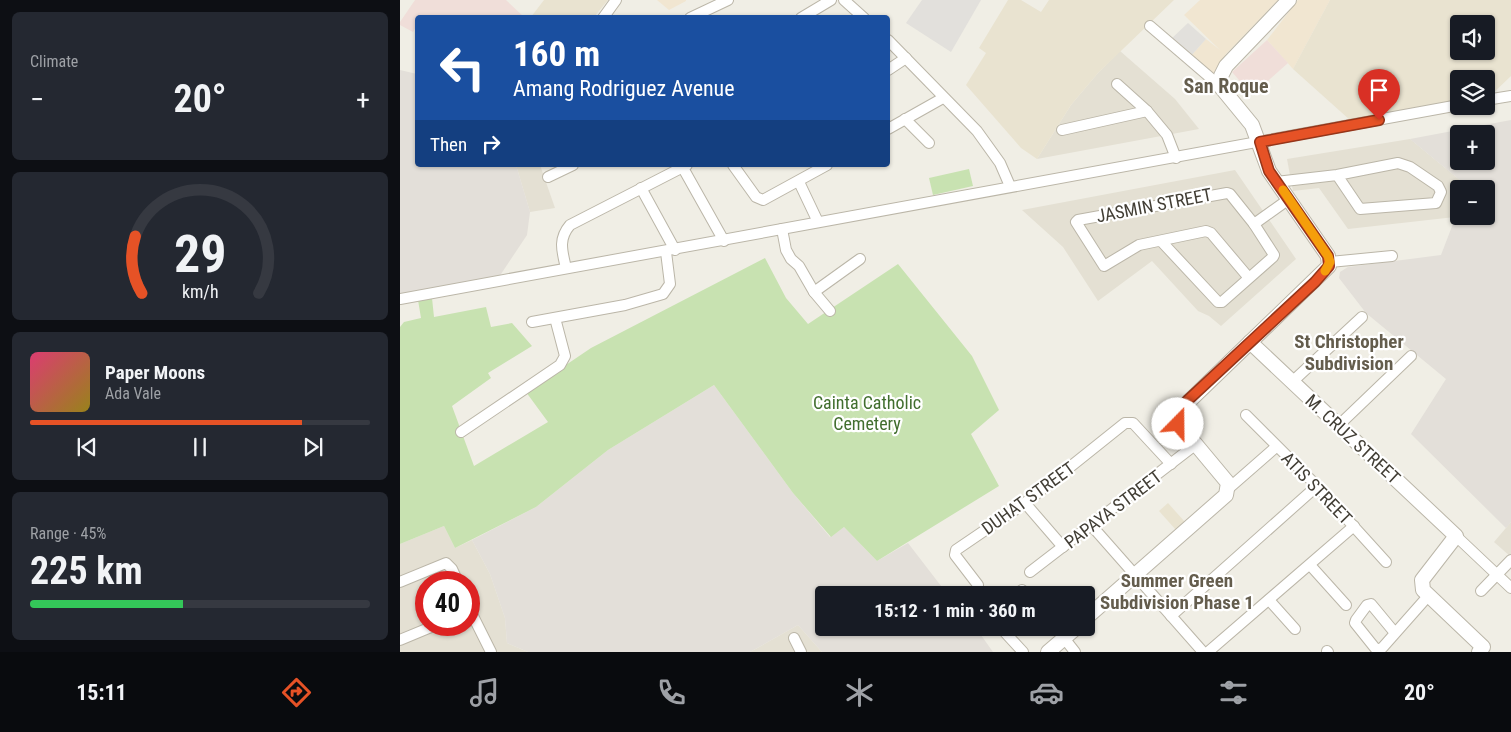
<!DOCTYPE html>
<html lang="en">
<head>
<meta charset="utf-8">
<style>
	:root { --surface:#171b24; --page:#242831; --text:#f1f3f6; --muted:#9ea1a6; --line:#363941; --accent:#e65226 }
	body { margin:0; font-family:"Roboto Condensed",sans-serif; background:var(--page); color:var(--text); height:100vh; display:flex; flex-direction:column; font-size:19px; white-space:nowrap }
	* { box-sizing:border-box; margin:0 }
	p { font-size:16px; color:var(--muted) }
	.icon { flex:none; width:28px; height:28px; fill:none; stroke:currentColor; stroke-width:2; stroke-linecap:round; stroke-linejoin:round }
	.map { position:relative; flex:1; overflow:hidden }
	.details { display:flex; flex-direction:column; gap:12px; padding:12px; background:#0d0f14; width:400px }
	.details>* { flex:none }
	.top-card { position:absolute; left:15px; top:15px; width:475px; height:152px; border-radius:5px; box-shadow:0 1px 4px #0004; background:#1a4fa0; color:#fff; overflow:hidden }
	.controls { position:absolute; left:1050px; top:15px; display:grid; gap:10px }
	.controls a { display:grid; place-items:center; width:45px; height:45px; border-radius:5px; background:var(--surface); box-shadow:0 1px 4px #0004; font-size:25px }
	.speed { position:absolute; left:15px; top:571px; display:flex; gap:10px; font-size:25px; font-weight:700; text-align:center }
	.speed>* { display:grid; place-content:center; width:65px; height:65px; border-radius:50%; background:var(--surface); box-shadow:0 1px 4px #0004; line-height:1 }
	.speed .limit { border:8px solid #d22; background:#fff; color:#111 }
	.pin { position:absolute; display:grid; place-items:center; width:42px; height:42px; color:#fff; margin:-51px -21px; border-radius:50% 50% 50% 0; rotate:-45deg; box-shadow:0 0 5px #0007 }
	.pin .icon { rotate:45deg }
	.me { position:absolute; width:55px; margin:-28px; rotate:22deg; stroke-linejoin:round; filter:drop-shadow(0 0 4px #0008) }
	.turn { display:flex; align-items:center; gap:18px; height:105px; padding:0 15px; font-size:22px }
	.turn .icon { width:65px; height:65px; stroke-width:2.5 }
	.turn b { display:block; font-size:35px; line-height:42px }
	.then { display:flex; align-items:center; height:48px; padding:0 15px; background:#0003; gap:10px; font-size:19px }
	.big { font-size:38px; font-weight:700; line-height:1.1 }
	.details .widget { flex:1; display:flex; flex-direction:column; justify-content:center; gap:8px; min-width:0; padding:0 18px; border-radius:8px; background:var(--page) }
	.details .dial { align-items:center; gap:0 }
	.dial svg { height:130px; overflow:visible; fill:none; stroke:var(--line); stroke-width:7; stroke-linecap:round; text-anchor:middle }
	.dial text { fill:var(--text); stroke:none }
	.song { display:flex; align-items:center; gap:15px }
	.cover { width:60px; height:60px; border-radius:8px; background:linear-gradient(135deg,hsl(340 70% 55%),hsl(50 70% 35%)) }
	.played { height:5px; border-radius:2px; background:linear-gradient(90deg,var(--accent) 80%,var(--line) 80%) }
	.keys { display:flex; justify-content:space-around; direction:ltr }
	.heat { display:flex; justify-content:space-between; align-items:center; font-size:28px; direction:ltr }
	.charge { height:8px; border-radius:4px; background:linear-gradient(90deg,#34c759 45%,var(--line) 0) }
	.trip { position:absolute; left:415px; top:586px; width:280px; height:50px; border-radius:5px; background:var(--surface); box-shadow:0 1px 4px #0004; font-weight:700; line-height:50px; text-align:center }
	.dock { display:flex; height:80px; justify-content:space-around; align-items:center; background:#090b0e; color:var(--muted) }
	.dock .icon { width:35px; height:35px }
	.dock .active { color:var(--accent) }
	.dock b { font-size:22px; color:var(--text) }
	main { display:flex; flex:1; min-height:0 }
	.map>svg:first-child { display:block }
	.residential { fill:#e4e0d3; fill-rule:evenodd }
	.commercial { fill:#f1e6d1 }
	.industrial { fill:#e3dfd9; fill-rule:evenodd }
	.education { fill:#e9e3d0; fill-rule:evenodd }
	.medical { fill:#f0ded9 }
	.green { fill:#c8e2b1 }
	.parking { fill:#e2e0dc }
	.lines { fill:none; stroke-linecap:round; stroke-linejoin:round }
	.minor-casing { stroke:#bbb6a8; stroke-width:12 }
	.tertiary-casing { stroke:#bbb6a8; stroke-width:16 }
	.minor { stroke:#fff; stroke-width:10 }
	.tertiary { stroke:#fff; stroke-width:14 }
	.route-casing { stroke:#963519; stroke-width:12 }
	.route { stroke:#e65226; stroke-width:9 }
	.slow { stroke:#f59e0b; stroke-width:9 }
	.labels { text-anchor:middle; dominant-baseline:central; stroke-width:4.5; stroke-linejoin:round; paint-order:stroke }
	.street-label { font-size:18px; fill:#423e35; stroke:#fff }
	.park-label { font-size:18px; fill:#416e2e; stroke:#fff }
	.neighbourhood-label { font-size:19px; font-weight:bold; fill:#645d4d; stroke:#fff }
	.quarter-label { font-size:20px; font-weight:bold; fill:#645d4d; stroke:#fff }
</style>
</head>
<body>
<main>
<section class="details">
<div class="widget"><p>Climate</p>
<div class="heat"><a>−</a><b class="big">20°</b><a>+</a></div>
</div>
<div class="widget dial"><svg viewBox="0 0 100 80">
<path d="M14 69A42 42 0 1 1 86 69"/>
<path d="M14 69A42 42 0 0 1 10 34" stroke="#e65226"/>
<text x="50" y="56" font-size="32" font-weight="700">29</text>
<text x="50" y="72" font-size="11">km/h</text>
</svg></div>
<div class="widget">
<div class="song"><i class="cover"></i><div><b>Paper Moons</b><p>Ada Vale</p></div></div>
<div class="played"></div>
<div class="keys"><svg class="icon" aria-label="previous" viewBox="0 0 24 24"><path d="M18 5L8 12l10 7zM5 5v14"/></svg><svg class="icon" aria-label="pause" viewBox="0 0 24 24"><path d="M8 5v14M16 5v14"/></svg><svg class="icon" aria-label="next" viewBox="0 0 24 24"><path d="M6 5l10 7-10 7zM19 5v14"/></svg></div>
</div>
<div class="widget"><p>Range · 45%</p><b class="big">225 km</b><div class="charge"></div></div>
</section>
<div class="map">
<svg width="1111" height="652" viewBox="0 0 1111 652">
	<rect width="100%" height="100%" fill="#f0eee5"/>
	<g class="residential">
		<path d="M720,51L775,99L799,129L637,159L671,105L698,73Z"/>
		<path d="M1010,139L1067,186L1066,189H1059V208L1055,217L948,229L919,188L893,191L887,159Z"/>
		<path d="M116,165H140L155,208L130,212Z"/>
		<path d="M835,170L896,259L821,326L809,316L798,311L752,261L698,301L663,247L622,210Z"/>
		<path d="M1111,522V557L1094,542Z"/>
		<path d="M44,526L55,548L72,540L90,574L105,618L107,643L128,652H0V544ZM26,582H69V625H26Z"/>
		<path d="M398,625L422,652H350Z"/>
	</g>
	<g class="commercial">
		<path d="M257,0H286V1L269,10Z"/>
		<path d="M800,0H878L825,55L828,57L812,76L790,57L806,39L820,50L784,15Z"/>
		<path d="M898,0H930L893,69L867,40Z"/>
	</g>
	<g class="industrial">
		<path d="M0,70L17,74L18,165H116L130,212L127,235L99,277L0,294Z"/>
		<path d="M1111,120V522L1106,528L1011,434L1046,379L966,313L939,278L940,272L948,267L1041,255L1059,208V216H1086V189H1066L1067,186L1010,139ZM1059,134H1086V161H1059Z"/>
		<path d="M314,385L393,493L430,537L444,527L477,561L508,543L548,595H424V628H576L593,652H422L398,625L350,652H128L107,643L105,618L90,574L72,540L136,507L208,450Z"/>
	</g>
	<g class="education">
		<path d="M144,0H208L194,17H131Z"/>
		<path d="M608,0H621L641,12L649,0H774L698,73L671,105L637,159L621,148L566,85L586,53L579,48Z"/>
		<path d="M930,0H1111V76L1091,95L1086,96V79H1059V101L950,120L893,69ZM1059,24H1086V51H1059Z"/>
		<path d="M768,503L785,522L776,530L759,511Z"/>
	</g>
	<g class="medical">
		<path d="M15,0H106L124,17L18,18L17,25L13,32L0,25V22Z"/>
		<path d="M867,40L888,63L852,95L832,72Z"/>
	</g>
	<g class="green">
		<path d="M569,169L573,186L533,195L529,178Z"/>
		<path d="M365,258L386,298L408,324L498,264L572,356L599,410L571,434L599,486L477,561L444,527L431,537L393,493L314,385L208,450L136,507L55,548L44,526L0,544V327L4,322L21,318L18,300L32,298L34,317L86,307L91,327L112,323L132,346L88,373L91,378L52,406L74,466L148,422L126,392L191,348Z"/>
	</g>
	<g class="parking">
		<path d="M522,0H581L551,52L506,23Z"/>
		<path d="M788,23L806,39L790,57L770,40Z"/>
	</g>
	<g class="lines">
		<g class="minor-casing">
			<g id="minor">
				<path d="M444,0L464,18"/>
				<path d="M203,18L216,0"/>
				<path d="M290,18L328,0"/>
				<path d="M401,18L431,0"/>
				<path d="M750,26L820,86"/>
				<path d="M488,40L577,131L600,163L610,186"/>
				<path d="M488,70L506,58"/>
				<path d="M717,84L747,111L767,135L776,158"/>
				<path d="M1086,100L1111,96"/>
				<path d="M505,119L529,143"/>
				<path d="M488,129L543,98"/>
				<path d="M662,130L747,111"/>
				<path d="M333,165L356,197L363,200L427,165"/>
				<path d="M283,168L324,241"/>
				<path d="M148,177L173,165"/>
				<path d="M399,182L418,222"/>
				<path d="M876,182L937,175L998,163L1010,167L1038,186L1041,192L1036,203L960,209L937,175"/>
				<path d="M241,188L275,250"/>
				<path d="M854,224L889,199"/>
				<path d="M382,229L386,250L391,259L399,266L414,292L430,311"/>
				<path d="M761,241L818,302H822L873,257L874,255L854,224L830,194L827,193L678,220L676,222L704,266L739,245L806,231L811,233L849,278"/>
				<path d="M930,262L992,256"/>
				<path d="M166,268C162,251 158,239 170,225L287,165"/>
				<path d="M414,292L460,259"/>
				<path d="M0,299L1059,105"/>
				<path d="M132,322L225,305L263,294L270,284L266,252"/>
				<path d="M892,382L962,317"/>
				<path d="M846,415L917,486L986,562"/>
				<path d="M938,426L1011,356"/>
				<path d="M61,432L160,365L165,356L155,318"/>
				<path d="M828,489L876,447"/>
				<path d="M625,503L663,547"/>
				<path d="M691,525L803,652"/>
				<path d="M1056,536L1111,588"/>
				<path d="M910,565L946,605"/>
				<path d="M630,572L795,445"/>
				<path d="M0,582L46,563L52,569L58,582"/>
				<path d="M578,585L555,555L556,550L625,503L725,423H733L771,464"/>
				<path d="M1081,591L1111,560"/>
				<path d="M617,595L622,590"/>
				<path d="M869,600L895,629"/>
				<path d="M69,608L91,652"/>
				<path d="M771,616L917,486"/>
				<path d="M601,628L623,652"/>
				<path d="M995,633L971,604L967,605L956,620L955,623L975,648L980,650L983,647L1029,595"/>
				<path d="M394,638L401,652"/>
				<path d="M664,638L675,652"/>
				<path d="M0,640L36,625"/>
				<path d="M927,651L928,652"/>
				<path d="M808,652L954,526"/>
			</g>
		</g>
		<g class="tertiary-casing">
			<g id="tertiary">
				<path d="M850,342L1056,536L1022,580L1023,590L1083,647L1079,652"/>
				<path d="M686,618L826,495L828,483L778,423L781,409L929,266L928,256L869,171L852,125L820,86L821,76L826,66L889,0"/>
				<path d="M648,652L676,628"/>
			</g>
		</g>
		<use href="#minor" class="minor"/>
		<use href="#tertiary" class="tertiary"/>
	</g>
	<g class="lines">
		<g class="route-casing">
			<path id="route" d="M778,424L781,409L788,400L915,282L929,266L928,256L869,171L860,142L979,120"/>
		</g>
		<use href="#route" class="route"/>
		<path class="slow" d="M883,190L928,256L930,262L925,271"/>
	</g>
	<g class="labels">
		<g class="street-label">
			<text transform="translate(754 205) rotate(-11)">JASMIN STREET</text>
			<text transform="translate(953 439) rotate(43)">M. CRUZ STREET</text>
			<text transform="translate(917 488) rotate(46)">ATIS STREET</text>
			<text transform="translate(628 498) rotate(-36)">DUHAT STREET</text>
			<text transform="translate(713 509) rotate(-37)">PAPAYA STREET</text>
		</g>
		<g class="park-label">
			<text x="467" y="402">Cainta Catholic<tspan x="467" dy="21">Cemetery</tspan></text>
		</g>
		<g class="neighbourhood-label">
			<text x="949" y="341">St Christopher<tspan x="949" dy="22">Subdivision</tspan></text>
			<text x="777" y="580">Summer Green<tspan x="777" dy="22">Subdivision Phase 1</tspan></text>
		</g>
		<g class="quarter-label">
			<text x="826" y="86">San Roque</text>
		</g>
	</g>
</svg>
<div class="controls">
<a><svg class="icon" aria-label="sound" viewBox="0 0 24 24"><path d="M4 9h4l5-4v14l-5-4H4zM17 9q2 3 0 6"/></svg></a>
<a><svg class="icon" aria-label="layers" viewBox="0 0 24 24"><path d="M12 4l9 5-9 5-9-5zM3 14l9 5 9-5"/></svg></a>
<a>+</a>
<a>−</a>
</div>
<div class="speed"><div class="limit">40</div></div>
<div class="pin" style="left:979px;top:120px;background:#d93025"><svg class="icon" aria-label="arrive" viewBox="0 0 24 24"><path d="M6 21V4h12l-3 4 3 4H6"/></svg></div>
<svg class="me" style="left:778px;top:424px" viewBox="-20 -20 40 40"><circle r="19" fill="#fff"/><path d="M0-13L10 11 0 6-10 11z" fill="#e65226"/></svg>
<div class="trip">15:12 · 1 min · 360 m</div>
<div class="top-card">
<div class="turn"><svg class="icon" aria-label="left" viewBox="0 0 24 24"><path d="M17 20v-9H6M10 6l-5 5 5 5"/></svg><div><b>160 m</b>Amang Rodriguez Avenue</div></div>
<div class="then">Then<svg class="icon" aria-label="right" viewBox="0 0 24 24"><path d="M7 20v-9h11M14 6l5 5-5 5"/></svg></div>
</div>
</div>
</main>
<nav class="dock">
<b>15:11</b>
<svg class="icon active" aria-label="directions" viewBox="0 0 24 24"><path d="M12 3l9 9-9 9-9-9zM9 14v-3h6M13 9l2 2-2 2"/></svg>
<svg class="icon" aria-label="music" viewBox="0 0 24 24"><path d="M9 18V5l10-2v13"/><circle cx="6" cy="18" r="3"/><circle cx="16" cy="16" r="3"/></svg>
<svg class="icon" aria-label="phone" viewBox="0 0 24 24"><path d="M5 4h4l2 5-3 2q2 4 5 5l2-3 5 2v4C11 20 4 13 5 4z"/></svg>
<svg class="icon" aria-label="climate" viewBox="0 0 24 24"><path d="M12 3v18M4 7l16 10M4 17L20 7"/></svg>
<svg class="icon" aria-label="car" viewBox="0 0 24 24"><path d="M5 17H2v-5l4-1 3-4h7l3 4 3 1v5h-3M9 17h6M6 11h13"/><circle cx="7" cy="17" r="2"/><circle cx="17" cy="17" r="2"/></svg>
<svg class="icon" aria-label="filters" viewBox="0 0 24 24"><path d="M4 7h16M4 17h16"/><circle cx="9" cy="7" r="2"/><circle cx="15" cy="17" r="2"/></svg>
<b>20°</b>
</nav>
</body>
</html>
